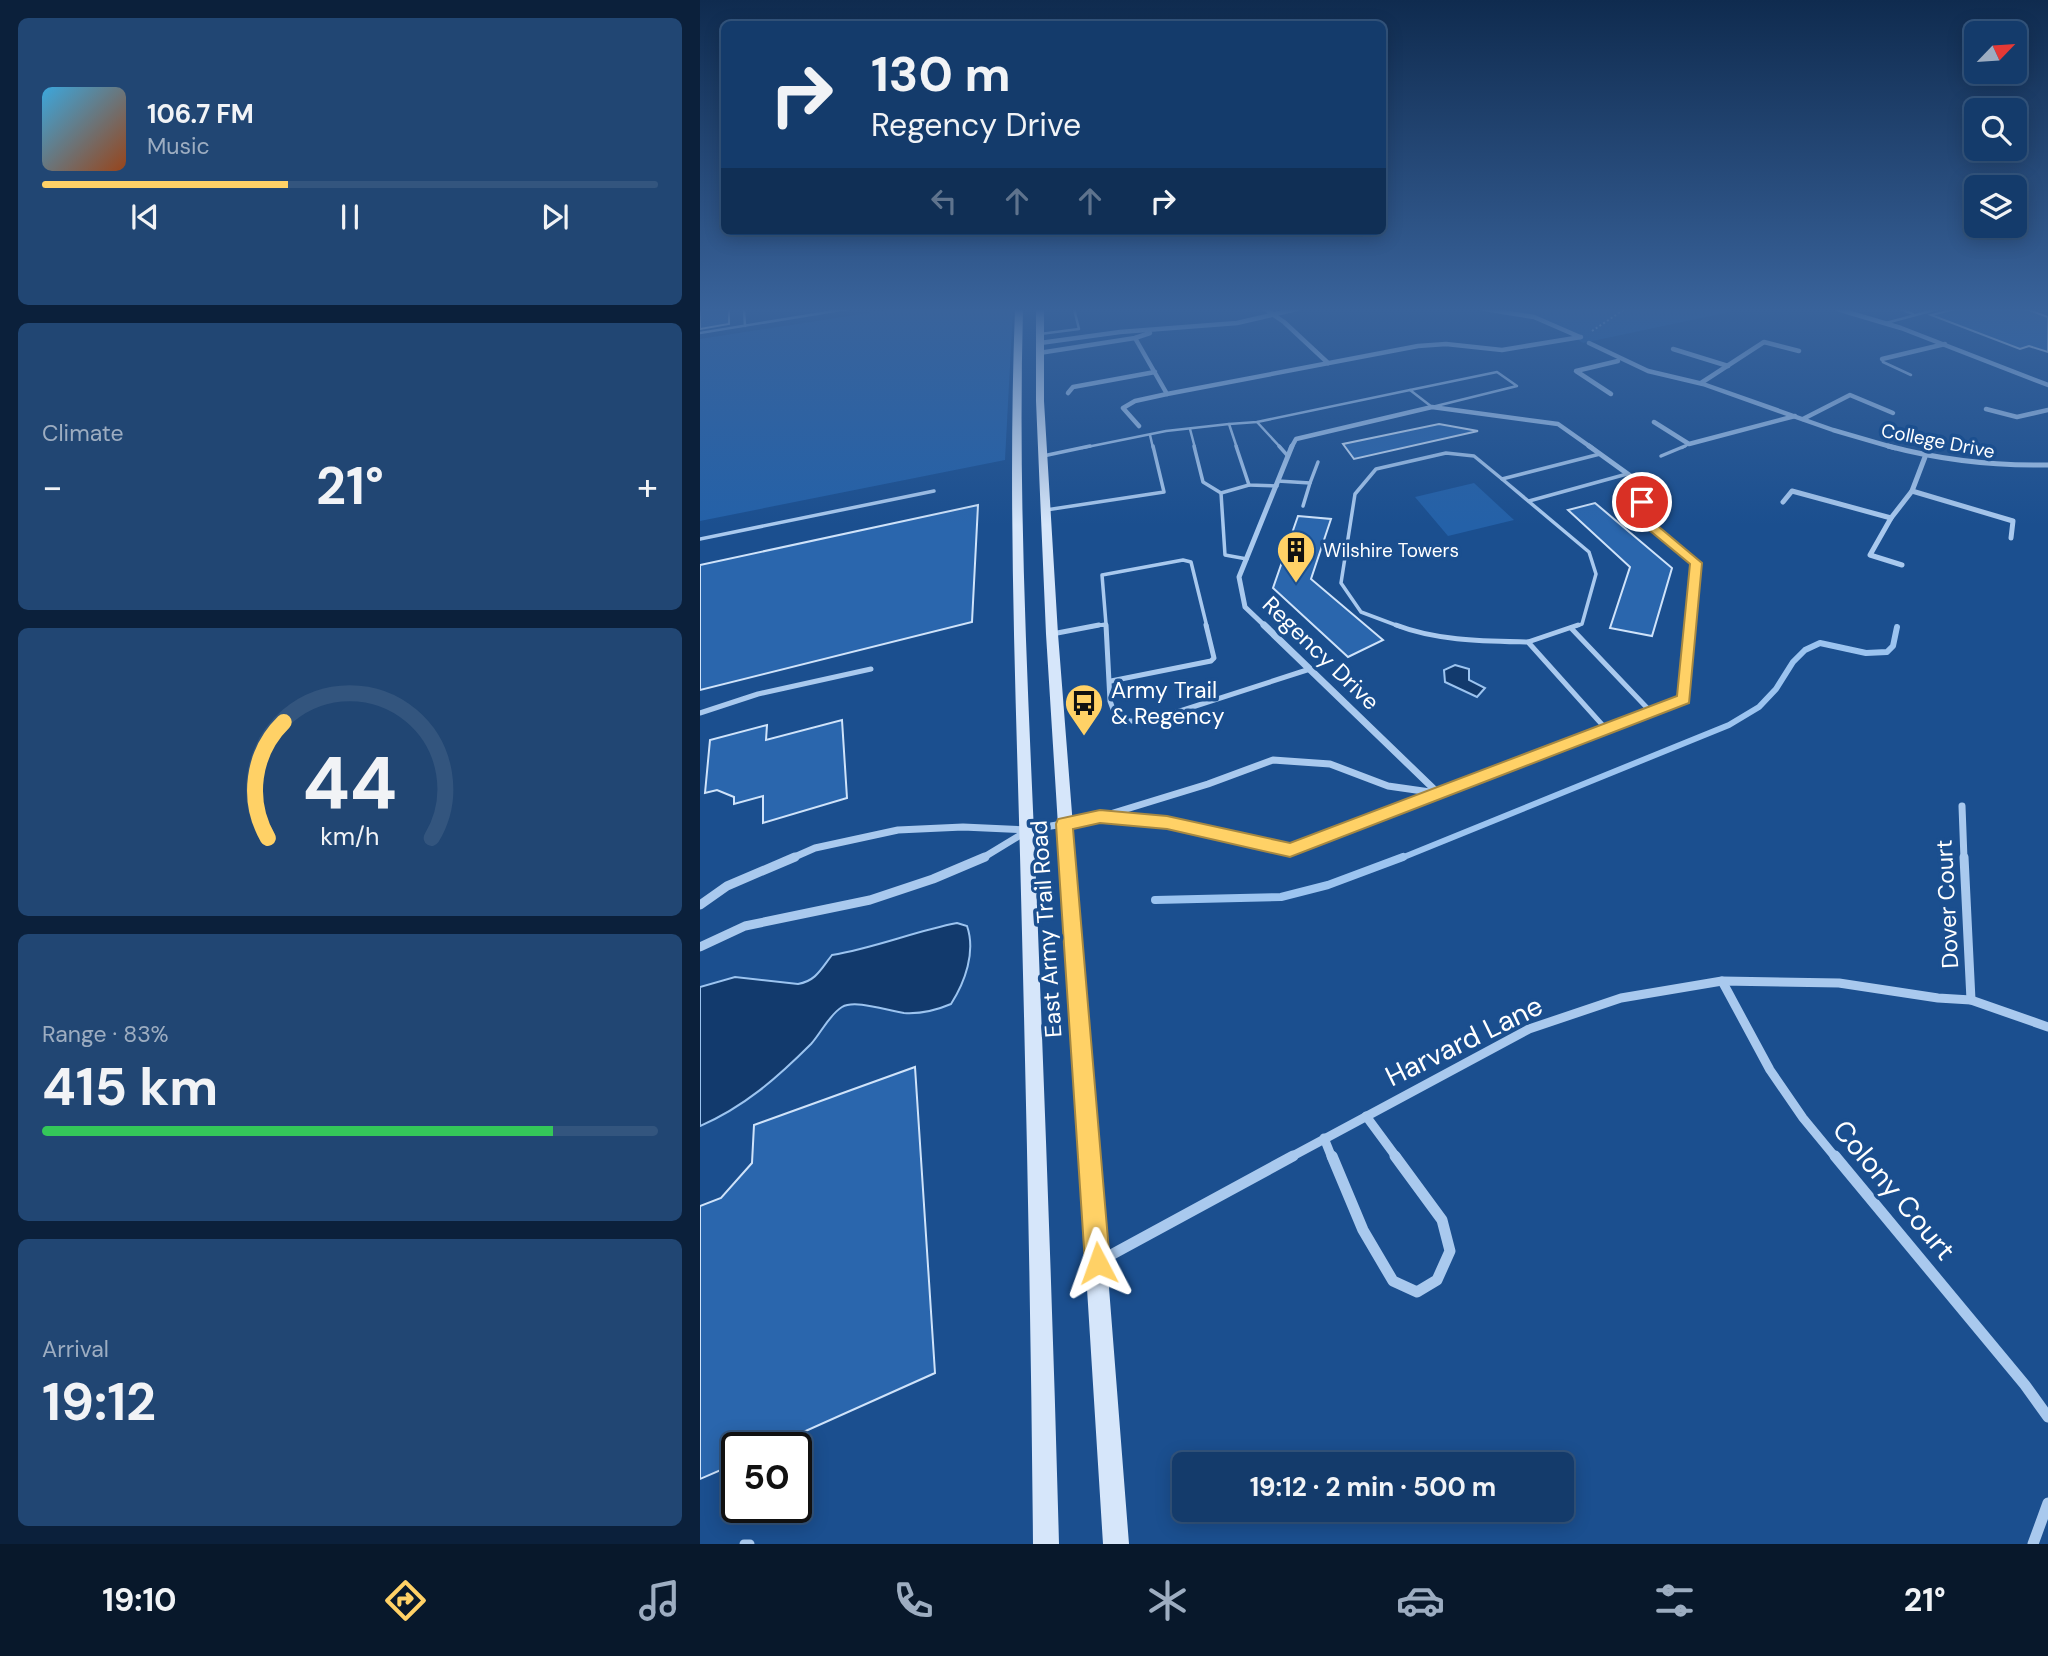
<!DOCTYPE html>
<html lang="en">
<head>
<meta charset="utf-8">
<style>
	:root { --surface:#143b6b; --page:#214673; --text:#f1f3f6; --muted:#9dadc1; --line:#33557e; --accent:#ffd166 }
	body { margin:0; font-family:"DM Sans",sans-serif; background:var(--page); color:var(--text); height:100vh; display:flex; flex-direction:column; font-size:26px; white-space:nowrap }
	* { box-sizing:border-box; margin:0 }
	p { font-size:23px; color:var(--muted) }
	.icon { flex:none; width:38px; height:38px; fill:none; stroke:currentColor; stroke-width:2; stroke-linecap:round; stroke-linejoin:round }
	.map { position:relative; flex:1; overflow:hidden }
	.sheet { display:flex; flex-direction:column; gap:18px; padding:18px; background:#0b203b; width:700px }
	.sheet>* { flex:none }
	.top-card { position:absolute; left:21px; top:21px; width:665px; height:214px; border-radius:10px; box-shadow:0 4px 18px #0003,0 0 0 2px var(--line); background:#143b6b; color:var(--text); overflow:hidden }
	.needle { width:46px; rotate:65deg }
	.fabs { position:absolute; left:1264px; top:21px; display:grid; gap:14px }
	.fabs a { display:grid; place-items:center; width:63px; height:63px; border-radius:10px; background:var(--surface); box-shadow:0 4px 18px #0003,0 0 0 2px var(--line); font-size:35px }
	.speed { position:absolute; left:21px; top:1432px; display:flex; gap:14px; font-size:35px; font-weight:700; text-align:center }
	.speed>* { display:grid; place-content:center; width:91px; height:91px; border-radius:50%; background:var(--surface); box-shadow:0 4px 18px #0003,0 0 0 2px var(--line); line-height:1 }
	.speed .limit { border:4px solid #111; border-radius:10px; background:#fff; color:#111 }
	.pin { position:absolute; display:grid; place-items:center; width:60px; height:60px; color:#fff; margin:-30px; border:4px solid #fff; border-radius:50%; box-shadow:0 2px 7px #0007 }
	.me { position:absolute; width:77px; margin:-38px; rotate:356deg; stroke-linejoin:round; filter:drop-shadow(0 0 5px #0008) }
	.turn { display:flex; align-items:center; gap:24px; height:147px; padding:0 35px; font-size:32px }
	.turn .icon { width:91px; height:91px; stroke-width:2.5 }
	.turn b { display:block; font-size:49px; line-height:60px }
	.lanes { display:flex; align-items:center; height:66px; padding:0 35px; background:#0003; justify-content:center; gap:35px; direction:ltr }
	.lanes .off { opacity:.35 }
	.big { font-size:52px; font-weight:700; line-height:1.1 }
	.sheet .tile { flex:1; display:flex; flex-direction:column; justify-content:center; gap:10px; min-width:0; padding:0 24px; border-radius:10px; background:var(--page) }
	.sheet .dial { align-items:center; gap:0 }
	.dial svg { height:182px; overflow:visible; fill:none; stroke:var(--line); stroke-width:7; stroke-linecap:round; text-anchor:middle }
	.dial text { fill:var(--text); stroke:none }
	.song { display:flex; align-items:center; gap:21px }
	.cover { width:84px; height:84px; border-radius:10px; background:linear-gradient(135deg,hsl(200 70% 55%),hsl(20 70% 35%)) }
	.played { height:7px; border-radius:4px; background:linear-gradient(90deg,var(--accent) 40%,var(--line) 40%) }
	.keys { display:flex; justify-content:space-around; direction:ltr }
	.heat { display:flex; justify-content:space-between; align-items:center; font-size:38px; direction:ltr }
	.charge { height:10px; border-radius:5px; background:linear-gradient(90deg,#34c759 83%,var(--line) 0) }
	.trip { position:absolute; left:472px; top:1452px; width:402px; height:70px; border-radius:10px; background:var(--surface); box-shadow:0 4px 18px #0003,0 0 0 2px var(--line); font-weight:700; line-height:70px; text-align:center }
	.dock { display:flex; height:112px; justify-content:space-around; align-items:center; background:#08182b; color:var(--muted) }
	.dock .icon { width:49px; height:49px }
	.dock .selected { color:var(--accent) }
	.dock b { font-size:32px; color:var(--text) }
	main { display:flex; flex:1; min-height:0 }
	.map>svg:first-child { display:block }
	.green { fill:#2461a8 }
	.water { fill:#123a6d; stroke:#9cc4f0; stroke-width:2 }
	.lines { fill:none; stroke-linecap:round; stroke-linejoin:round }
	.stream-far1 { stroke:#9cc4f0; stroke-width:6 }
	.stream { stroke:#9cc4f0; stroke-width:8 }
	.building { fill:#2a66ad; stroke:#cfe3fa; stroke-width:2 }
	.path { stroke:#a9c9ee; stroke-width:2; stroke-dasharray:2 2.5; stroke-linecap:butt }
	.lane-far3 { stroke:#a9c9ee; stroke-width:2.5 }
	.lane-far2 { stroke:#a9c9ee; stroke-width:3.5 }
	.lane-far1 { stroke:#a9c9ee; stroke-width:5 }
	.lane { stroke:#a9c9ee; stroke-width:9 }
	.street-far4 { stroke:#a9c9ee; stroke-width:4.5 }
	.street-far3 { stroke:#a9c9ee; stroke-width:5 }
	.street-far2 { stroke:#a9c9ee; stroke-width:7 }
	.street-far1 { stroke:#a9c9ee; stroke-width:9 }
	.street { stroke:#a9c9ee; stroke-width:11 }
	.secondary { fill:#d6e6fa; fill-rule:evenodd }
	.route { fill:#ffd166; stroke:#a68842; stroke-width:2 }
	.labels { text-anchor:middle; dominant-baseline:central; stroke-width:7; stroke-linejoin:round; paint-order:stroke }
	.far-street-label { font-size:19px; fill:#fff; stroke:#1b4f8f }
	.far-poi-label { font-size:19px; fill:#fff; stroke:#1b4f8f; text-anchor:start }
	.street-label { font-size:23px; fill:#fff; stroke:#1b4f8f }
	.poi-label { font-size:23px; fill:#fff; stroke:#1b4f8f; text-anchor:start }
	.near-street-label { font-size:28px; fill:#fff; stroke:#1b4f8f }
</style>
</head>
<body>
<main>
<section class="sheet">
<div class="tile">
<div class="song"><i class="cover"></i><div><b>106.7 FM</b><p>Music</p></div></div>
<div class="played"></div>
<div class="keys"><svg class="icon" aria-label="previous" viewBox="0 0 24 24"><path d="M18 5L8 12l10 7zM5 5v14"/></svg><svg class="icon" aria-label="pause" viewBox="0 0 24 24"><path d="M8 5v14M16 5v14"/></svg><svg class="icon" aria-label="next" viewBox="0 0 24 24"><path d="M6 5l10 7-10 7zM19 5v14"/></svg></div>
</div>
<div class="tile"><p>Climate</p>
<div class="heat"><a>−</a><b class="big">21°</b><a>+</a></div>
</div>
<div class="tile dial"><svg viewBox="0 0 100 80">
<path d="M14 69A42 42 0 1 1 86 69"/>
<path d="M14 69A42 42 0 0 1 21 18" stroke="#ffd166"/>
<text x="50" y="56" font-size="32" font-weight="700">44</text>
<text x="50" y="72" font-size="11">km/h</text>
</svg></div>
<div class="tile"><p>Range · 83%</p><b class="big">415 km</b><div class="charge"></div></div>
<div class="tile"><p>Arrival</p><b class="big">19:12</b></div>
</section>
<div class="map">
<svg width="1348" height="1544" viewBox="0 0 1348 1544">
	<rect width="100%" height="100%" fill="#1b4f8f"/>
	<g class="green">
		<path d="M194,309H313L305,460L0,521V339Z"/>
		<path d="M770,309H1024L1034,311L883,343C841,315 819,313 770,309Z"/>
		<path d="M774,483L814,520L748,536L715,497Z"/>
	</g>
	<g class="water">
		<path d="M755,665L769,669V680L785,688L777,697L745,682L744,670Z"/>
		<path d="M257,923L267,926C276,952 265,982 251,1004C237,1010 220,1014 204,1013C188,1011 155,999 142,1007C129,1015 121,1033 111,1044C77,1078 44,1107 0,1126V987L35,977L98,984C116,981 121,969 132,955C175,948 215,931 257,923Z"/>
	</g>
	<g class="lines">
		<path class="stream-far1" d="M699,859L1029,725L1059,707L1076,689L1093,662L1105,650L1120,643L1166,653L1187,652L1193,646L1197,627"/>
		<path class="stream" d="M455,900L581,897L628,885L703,857"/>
	</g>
	<g class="building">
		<path d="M0,309H29V324L0,329Z"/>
		<path d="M1256,309H1326L1348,317V352L1329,346L1320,349L1231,315Z"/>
		<path d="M739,424L778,431L654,459L643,444Z"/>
		<path d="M895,503L972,568L952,636L910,628L930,567L868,510Z"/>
		<path d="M278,505L272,622L0,690V565Z"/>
		<path d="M598,516L631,519L611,579L683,640L648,657L573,588Z"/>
		<path d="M142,720L147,798L63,823V796L34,804V797L17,790L5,793L10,740L67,725L66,740Z"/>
		<path d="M215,1067L235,1373L70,1447H37V1463L0,1479V1206L21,1198L52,1163L54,1125Z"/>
	</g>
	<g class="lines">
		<path class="path" d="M892,331L925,309"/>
		<g class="lane-far3">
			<path d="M44,309L45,326"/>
			<path d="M1200,309L1213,314"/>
			<path d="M1186,323L1238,309"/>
			<path d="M0,333L147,309"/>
			<path d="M340,334L379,329L374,309"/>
			<path d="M1182,359L1183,362L1211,375"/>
			<path d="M797,372L817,386L732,407L710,390Z"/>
			<path d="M557,422L581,448"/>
			<path d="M529,424L557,422L710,390"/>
			<path d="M490,429L495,448"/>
			<path d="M450,435L453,448"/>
			<path d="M382,448L466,431L529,424L537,448"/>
			<path d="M982,448L989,444"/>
		</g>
		<g class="lane-far2">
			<path d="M494,446L503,482L521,493L549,485"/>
			<path d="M536,446L549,485L577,486"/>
			<path d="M579,446L587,455"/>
			<path d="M343,456L390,446"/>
			<path d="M961,456L985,446"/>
			<path d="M802,479L889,552L896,574L882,624L873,627"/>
			<path d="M578,481L610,483L618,462"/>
			<path d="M521,493L525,555L547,559"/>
			<path d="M829,501L927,474"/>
			<path d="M603,506L610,483"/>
			<path d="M346,510L464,492L453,446"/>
			<path d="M0,539L234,491"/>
			<path d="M406,624L402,575L483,560L491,562L507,627"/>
			<path d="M389,627L406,624V627"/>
			<path d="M701,627L661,612L641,583L655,494L676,469L746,453L774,456L802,479L900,454"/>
		</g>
		<g class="lane-far1">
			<path d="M406,625L410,701L416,717L430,721H449L610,669"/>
			<path d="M696,625C737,641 785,641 828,642L906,729"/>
			<path d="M871,628L951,712"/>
			<path d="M352,634L399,625"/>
			<path d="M828,642L878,625"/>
			<path d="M411,681L511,661L514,658L506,625"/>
			<path d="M0,713L58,694L171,669"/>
		</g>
		<path class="lane" d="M44,1544H50"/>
		<g class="street-far4">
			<path d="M565,309L584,322L628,363"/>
			<path d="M784,309L834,317L880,337"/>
			<path d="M1137,309L1201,328L1348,385"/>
			<path d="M435,338L467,394"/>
			<path d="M340,343L420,332L537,323L597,309"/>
			<path d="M889,343L948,371L1003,384L1133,430L1195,448"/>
			<path d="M973,349L1028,366"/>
			<path d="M339,353L435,338L450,333"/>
			<path d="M1182,359L1245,344"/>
			<path d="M1001,383L1064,342L1099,351"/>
			<path d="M368,393L373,387L455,372"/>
			<path d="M911,394L876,371L918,361"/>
			<path d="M1286,409L1317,417L1348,410"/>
			<path d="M1103,419L1150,395L1193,413"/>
			<path d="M954,422L989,444L1095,416"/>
			<path d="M439,426L423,408L435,401L467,394L718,346L746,344L802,350L881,337"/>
			<path d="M591,448L596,439L732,407L858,424L892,448"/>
		</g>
		<g class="street-far3">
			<path d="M889,446L950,490L942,502L941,517L996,563L990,627"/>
			<path d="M1188,446C1241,460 1293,466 1348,465"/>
			<path d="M1212,491L1313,521L1311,538"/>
			<path d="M1083,502L1092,491L1191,518"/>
			<path d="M1202,565L1170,555L1191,518L1212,491L1225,457"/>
			<path d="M566,627L545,607L539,577L592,446"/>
		</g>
		<g class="street-far2">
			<path d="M564,625L738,793L984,699L990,625"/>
			<path d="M1262,806L1264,859"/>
			<path d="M406,817L466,823L590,850L737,794"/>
			<path d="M90,859L115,848L198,830L263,827L328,830L397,818L508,784L573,760L630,764L688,786L737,793"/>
			<path d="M281,859L327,831"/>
		</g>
		<g class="street-far1">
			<path d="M1264,857L1271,1000"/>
			<path d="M0,905L27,886L95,857"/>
			<path d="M0,947L45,926L170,900L233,879L285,857"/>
			<path d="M1022,981L1070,1070L1103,1118L1136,1158"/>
			<path d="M666,1116L697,1158"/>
			<path d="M624,1138L632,1158"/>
			<path d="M589,1158L829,1029L921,998L1022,981L1139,983L1238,998L1271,1000L1348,1027"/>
		</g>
		<g class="street">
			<path d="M632,1156L663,1230L693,1281L717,1292L737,1280L750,1251L742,1220L695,1156"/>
			<path d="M1135,1156L1325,1385L1348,1417"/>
			<path d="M398,1262L593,1156"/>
			<path d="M1333,1544L1348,1503"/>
		</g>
		<g class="secondary">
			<path d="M315,309H323C318,491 327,673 335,855C344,1085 353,1314 359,1544H333C331,1314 326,1085 320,855C315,673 308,491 315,309Z"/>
			<path d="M336,309H344V401L358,634L429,1544H403L346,634L336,401Z"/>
		</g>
	</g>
	<linearGradient id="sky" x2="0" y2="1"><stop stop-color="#0f2b4f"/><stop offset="0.59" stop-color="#39639b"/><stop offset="1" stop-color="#39639b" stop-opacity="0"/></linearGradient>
	<rect width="1348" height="525" fill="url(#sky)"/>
	<path class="route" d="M938,500H946V516L1002,563L989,703L590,857L467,829L400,823L373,829L410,1263L406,1271L398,1275L389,1271L385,1263L356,824L358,819L400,810L467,816L590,843L977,696L990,564L937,520Z"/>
	<defs>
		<g id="building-pin" transform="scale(2.0125)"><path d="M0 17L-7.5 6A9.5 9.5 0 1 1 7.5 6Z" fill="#ffd166" stroke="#1b4f8f"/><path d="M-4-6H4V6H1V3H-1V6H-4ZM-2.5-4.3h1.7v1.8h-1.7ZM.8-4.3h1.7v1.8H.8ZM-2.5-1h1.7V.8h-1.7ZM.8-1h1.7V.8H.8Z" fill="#111"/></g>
		<g id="bus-pin" transform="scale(2.0125)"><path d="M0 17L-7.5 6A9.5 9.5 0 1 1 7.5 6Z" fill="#ffd166" stroke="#1b4f8f"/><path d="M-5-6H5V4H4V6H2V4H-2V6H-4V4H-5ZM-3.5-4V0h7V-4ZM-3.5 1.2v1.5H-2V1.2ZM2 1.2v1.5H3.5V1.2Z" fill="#111"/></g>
	</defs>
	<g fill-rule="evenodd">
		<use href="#building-pin" x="596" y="550"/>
		<use href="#bus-pin" x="384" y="703"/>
	</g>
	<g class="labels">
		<g class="far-street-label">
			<text transform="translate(1238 441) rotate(11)">College Drive</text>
		</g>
		<g class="far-poi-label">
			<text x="623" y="550">Wilshire Towers</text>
		</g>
		<g class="street-label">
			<text transform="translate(621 653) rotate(44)">Regency Drive</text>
			<text transform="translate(1247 904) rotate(-93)">Dover Court</text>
			<text transform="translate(346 929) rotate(-94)">East Army Trail Road</text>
		</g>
		<g class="poi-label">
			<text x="411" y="690">Army Trail<tspan x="411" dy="26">&amp; Regency</tspan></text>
		</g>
		<g class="near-street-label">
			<text transform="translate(764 1041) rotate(-26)">Harvard Lane</text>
			<text transform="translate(1194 1190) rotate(50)">Colony Court</text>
		</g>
	</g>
</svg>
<div class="fabs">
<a><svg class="needle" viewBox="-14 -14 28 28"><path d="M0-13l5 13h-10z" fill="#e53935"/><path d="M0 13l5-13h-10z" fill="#9dadc1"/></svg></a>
<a><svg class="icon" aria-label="search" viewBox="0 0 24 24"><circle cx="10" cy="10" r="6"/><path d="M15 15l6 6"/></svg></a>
<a><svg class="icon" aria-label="layers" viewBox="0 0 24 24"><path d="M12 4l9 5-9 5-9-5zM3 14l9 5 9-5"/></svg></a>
</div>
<div class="speed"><div class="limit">50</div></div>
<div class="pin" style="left:942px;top:502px;background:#d93025"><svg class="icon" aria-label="arrive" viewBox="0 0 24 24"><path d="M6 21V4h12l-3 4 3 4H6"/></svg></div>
<svg class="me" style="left:398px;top:1263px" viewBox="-20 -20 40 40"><path d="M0-17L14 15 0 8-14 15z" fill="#ffd166" stroke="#fff" stroke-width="4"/></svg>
<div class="trip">19:12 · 2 min · 500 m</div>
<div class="top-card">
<div class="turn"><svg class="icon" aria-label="right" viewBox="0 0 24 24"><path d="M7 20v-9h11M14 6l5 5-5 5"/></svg><div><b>130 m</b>Regency Drive</div></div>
<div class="lanes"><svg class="icon off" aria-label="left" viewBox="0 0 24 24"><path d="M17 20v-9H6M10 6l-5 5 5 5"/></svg><svg class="icon off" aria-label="ahead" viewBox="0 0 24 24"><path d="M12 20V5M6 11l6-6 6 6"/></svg><svg class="icon off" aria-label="ahead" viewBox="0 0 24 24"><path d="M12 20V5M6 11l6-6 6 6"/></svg><svg class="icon" aria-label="right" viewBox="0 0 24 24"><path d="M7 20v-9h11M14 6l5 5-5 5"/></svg></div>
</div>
</div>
</main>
<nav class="dock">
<b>19:10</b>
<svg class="icon selected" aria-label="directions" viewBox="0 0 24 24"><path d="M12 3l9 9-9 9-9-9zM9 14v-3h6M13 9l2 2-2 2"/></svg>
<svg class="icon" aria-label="music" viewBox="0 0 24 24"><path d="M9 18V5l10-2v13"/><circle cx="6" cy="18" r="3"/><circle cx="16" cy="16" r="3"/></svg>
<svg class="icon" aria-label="phone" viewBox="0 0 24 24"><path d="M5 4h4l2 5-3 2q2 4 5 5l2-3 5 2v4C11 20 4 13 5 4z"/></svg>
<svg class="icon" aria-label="climate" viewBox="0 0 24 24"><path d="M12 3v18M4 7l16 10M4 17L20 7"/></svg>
<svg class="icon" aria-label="car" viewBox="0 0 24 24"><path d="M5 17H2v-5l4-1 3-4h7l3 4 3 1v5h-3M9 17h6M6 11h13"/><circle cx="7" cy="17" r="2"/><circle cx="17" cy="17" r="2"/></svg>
<svg class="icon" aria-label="filters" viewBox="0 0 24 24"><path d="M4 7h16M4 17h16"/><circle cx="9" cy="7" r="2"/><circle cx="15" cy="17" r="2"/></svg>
<b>21°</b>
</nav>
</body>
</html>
